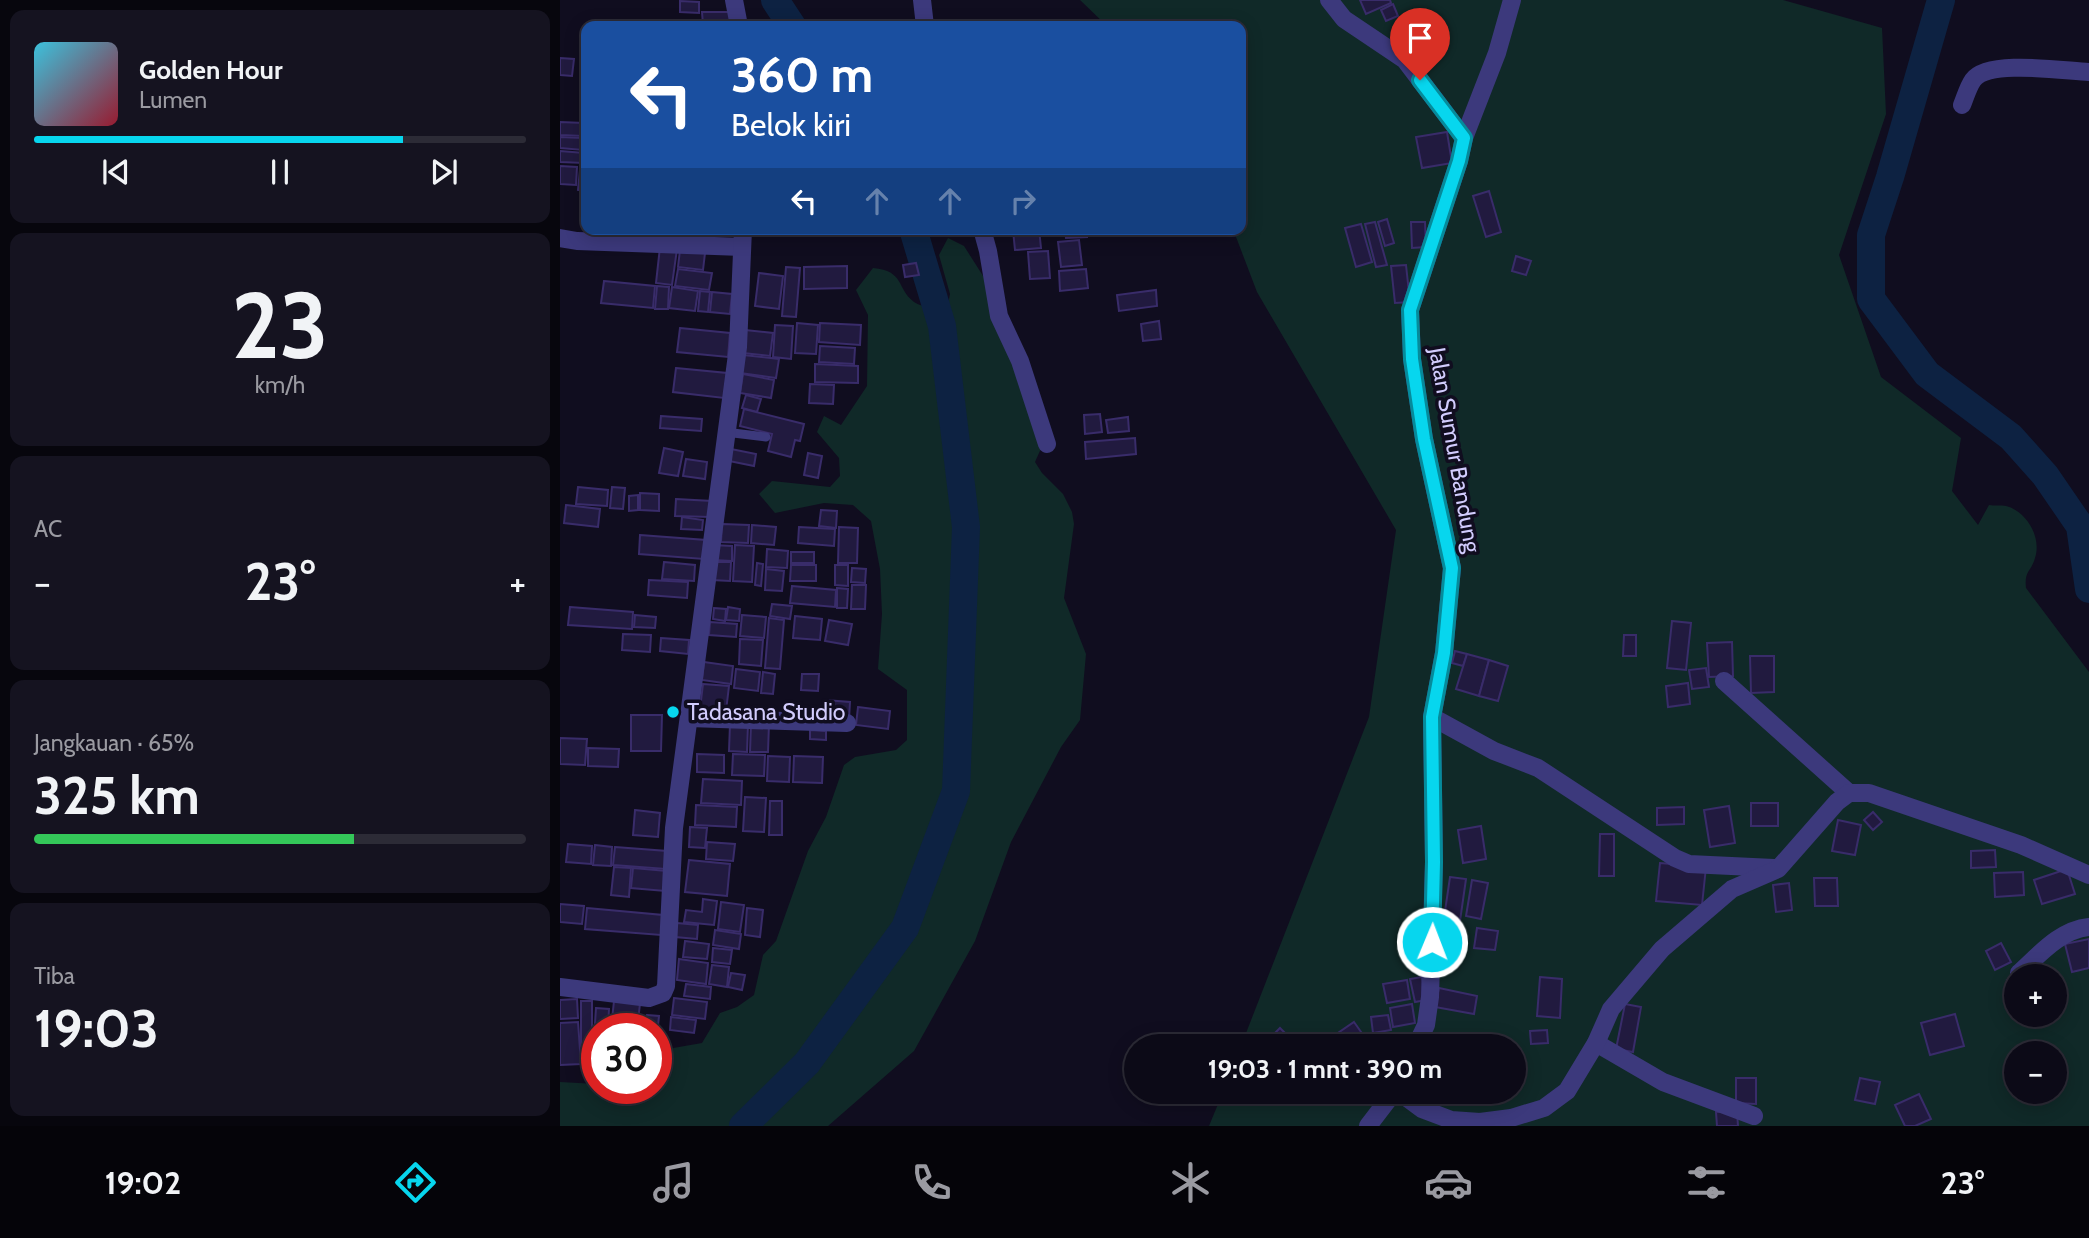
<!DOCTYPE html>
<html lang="id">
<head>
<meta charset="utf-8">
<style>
	:root { --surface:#0c0a17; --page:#151320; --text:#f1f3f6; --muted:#9a9aa1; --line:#2c2b36; --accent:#07d6ee }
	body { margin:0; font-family:Cabin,sans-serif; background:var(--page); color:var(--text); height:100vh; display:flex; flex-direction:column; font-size:26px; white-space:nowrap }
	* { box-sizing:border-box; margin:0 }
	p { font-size:23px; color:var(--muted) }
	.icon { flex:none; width:38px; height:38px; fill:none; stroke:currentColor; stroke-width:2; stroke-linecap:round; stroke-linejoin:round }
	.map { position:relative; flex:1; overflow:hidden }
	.panel { display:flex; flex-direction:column; gap:10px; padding:10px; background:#07060d; width:560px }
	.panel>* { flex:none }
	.top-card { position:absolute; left:21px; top:21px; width:665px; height:214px; border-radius:14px; box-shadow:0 4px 18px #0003,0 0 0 2px var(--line); background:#1a4fa0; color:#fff; overflow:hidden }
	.tools { position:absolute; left:1444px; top:964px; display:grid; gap:14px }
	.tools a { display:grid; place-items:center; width:63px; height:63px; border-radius:50%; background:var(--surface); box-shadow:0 4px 18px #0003,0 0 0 2px var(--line); font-size:35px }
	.speed { position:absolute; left:21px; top:1013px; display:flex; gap:14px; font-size:35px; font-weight:700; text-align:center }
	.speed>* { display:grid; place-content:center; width:91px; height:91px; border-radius:50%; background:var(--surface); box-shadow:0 4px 18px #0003,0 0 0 2px var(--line); line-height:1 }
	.speed .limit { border:10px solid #d22; background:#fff; color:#111 }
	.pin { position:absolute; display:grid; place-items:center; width:60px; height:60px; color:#fff; margin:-72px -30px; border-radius:50% 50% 50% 0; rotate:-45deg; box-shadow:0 0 7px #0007 }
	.pin .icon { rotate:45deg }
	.me { position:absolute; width:77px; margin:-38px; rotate:1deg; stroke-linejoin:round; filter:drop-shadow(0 0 5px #0008) }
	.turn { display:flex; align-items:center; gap:24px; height:147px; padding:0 35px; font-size:32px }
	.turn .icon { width:91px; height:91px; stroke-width:2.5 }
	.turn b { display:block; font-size:49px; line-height:60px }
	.lanes { display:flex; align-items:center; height:66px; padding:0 35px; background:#0003; justify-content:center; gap:35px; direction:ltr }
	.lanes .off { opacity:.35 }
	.big { font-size:52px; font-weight:800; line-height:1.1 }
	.panel .widget { flex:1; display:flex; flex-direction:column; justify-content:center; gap:10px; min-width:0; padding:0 24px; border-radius:14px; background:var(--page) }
	.panel .dial { align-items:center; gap:0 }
	.dial b { font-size:91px; line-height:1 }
	.song { display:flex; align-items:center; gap:21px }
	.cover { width:84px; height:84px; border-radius:10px; background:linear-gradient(135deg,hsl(190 70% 55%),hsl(350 70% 35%)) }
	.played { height:7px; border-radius:4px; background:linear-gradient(90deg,var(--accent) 75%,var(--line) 75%) }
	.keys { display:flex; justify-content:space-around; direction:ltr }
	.heat { display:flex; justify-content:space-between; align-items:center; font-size:38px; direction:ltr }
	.charge { height:10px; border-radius:5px; background:linear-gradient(90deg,#34c759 65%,var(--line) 0) }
	.trip { position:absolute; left:564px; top:1034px; width:402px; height:70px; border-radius:35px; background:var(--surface); box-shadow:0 4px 18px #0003,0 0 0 2px var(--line); font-weight:800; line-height:70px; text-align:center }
	.dock { display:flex; height:112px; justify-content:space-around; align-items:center; background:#050409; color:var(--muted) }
	.dock .icon { width:49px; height:49px }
	.dock .active { color:var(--accent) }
	.dock b { font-size:32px; color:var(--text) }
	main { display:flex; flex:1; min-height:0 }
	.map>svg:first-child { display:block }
	.green { fill:#102928; fill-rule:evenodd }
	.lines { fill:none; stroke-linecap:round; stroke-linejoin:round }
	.river { stroke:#0d2242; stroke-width:28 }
	.building { fill:#211a3f; stroke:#392c6a; stroke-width:2 }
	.lane { stroke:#3c397c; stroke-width:9 }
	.street { stroke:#3c397c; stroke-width:18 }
	.route-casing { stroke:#058b9b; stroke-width:18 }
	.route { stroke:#07d6ee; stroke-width:12 }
	.poi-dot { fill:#07d6ee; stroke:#100d1f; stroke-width:2.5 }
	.labels { text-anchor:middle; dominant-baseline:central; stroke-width:7; stroke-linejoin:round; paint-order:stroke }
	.street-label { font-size:23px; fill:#d2ccfd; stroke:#100d1f }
	.poi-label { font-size:23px; fill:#d2ccfd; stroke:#100d1f; text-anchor:start }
</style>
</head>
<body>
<main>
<section class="panel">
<div class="widget">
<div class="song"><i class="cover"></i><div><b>Golden Hour</b><p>Lumen</p></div></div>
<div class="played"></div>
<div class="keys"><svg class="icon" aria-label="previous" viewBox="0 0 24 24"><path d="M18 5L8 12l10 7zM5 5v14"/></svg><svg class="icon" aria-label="pause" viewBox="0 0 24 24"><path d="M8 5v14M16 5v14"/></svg><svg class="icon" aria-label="next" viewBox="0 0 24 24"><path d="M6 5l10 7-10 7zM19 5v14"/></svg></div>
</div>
<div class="widget dial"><b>23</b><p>km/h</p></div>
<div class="widget"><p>AC</p>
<div class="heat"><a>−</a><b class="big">23°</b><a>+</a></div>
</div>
<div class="widget"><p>Jangkauan · 65%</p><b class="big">325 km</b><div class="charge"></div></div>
<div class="widget"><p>Tiba</p><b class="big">19:03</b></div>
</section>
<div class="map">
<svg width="1529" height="1126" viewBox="0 0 1529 1126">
	<rect width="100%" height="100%" fill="#100d1f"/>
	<g class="green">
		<path d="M520,0H1223L1322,28L1326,114L1279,255L1321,377L1401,438L1392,491L1418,525L1429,505C1434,506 1441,505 1446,506C1466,511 1482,537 1475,558C1471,572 1464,571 1466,588L1529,672V1126H649L663,1092H954V1046H681L809,717L836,530L697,292L673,229H681V26H547ZM1456,976H1494V1015H1456ZM1456,1054H1494V1092H1456Z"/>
		<path d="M388,238L404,246L425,279L483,444L475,462L482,473L503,494L512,512L514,524L504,598L526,654L520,720L501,747L451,842L415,941L354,1051L268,1126H0V1082L37,1084V1088H96V1051L142,1043L160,1013L177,1007L194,995L203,955L216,941L248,851L266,817L284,765L295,757L336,750L347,740V690L318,669L322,614L320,569L311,521L293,505L264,503L215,513L199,494L212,481L270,487L280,476L279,458L257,432L264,416L281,425L307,386L308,315L296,290L313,268C345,271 336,288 354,302C363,308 376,308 387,309L390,294L379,255Z"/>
	</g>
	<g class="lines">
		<g class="river">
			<path d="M215,0L232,26"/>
			<path d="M1381,0L1330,177L1311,235V299L1367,374L1451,437L1485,475L1520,526L1529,589"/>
			<path d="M183,1126L247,1063L345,928L396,791L406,527L382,326L353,229"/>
		</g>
	</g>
	<g class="building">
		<path d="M800,0H830L831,3L806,14Z"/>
		<path d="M120,1L139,2V13L120,12Z"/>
		<path d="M833,4L838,16L826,21L821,10Z"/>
		<path d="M142,12H170V25H143Z"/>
		<path d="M0,58L14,59L12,76L0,75Z"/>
		<path d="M0,122L24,123L23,136L0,135Z"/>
		<path d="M887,132L892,163L862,168L856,137Z"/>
		<path d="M0,137L23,138V150L0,148Z"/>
		<path d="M0,151L24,153V163L0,162Z"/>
		<path d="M0,166L17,167L16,185L0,184Z"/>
		<path d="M20,170L26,171V191L18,190Z"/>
		<path d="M929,191L941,232L926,237L913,196Z"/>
		<path d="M827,219L834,243L825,246L818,222Z"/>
		<path d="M815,222L827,265L816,267L805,224Z"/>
		<path d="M851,222H865L866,247L852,248Z"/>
		<path d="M801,224L812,262L796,267L785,228Z"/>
		<path d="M79,229H135L134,244L78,238Z"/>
		<path d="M479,229L481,248L455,250L453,230Z"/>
		<path d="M505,229H527V237L506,238Z"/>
		<path d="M519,240L522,265L501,267L498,242Z"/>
		<path d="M100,247L117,249L112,285L96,283Z"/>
		<path d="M120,250L145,253L143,270L118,267Z"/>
		<path d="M488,251L490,278L470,279L468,252Z"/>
		<path d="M956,256L971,261L966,275L952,271Z"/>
		<path d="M356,263L359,275L345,277L343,265Z"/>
		<path d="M846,265L850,302L835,303L831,266Z"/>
		<path d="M287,266V288L244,289V267Z"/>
		<path d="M226,267L240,268L236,317L222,316Z"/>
		<path d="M118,269L152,273L149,290L115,286Z"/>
		<path d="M526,269L528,288L500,291L499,271Z"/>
		<path d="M199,273L223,276L219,309L195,306Z"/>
		<path d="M44,281L95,286L93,308L41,303Z"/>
		<path d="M97,286L109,287L108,309H95Z"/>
		<path d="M112,287L138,291L135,311L109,308Z"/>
		<path d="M596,290L597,306L559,311L557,295Z"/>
		<path d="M140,291L150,292L148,312L138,311Z"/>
		<path d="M152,292L172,294L170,314L150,312Z"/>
		<path d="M599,321L601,339L583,341L581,324Z"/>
		<path d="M237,323L258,325L256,354L235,353Z"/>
		<path d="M260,323L301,325L300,345L259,342Z"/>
		<path d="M215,325L233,326L231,359L213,357Z"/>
		<path d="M120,328L170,333L168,357L117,352Z"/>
		<path d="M185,330L213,333L210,356L183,353Z"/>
		<path d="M260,346L295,348L294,364L259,362Z"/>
		<path d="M183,355L219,359L216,378L180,373Z"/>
		<path d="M255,364L298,366V383L255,382Z"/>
		<path d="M116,368L167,373L164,398L113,392Z"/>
		<path d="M183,374L214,380L211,398L180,393Z"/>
		<path d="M250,384L274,385L273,404L249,403Z"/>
		<path d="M186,395L201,399L197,412L182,408Z"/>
		<path d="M184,409L244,424L240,441L235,440L231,457L208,451L212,434L180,426Z"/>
		<path d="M540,414L542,432L525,434L524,415Z"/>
		<path d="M101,416L142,419L141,431L100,428Z"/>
		<path d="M568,417L569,431L548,433L546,420Z"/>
		<path d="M575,438L576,454L526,459L525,442Z"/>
		<path d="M104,448L123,452L118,476L99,473Z"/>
		<path d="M171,449L196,454L194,466L169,461Z"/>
		<path d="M248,453L262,456L258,478L244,475Z"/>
		<path d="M126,459L147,462L145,479L123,476Z"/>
		<path d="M18,487L48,490L47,506L16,504Z"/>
		<path d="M52,487L65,488L63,509L50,508Z"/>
		<path d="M80,493L99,494V511L80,510Z"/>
		<path d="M78,495V510L69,511V496Z"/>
		<path d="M116,499L152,501L151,517L115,516Z"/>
		<path d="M6,505L40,509L38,527L4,523Z"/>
		<path d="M261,510L277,511L276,528L259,526Z"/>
		<path d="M122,517L143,520L142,530L121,529Z"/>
		<path d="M162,524L189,525L188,543L161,542Z"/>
		<path d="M192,525L216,527L214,545L191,543Z"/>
		<path d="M239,527L275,529L274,546L238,543Z"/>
		<path d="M279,527L298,528L297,563H278Z"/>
		<path d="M80,535L146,540L144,559L79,554Z"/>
		<path d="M153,545L172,546V561L153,560Z"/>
		<path d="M175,545L194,546L192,582L173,581Z"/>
		<path d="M207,549L228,551L227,568L206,567Z"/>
		<rect x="231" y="552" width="23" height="11"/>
		<path d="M104,562L135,565L134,581L102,579Z"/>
		<path d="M153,562H171L170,581L152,580Z"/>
		<path d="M197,563L203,564L201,586L195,585Z"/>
		<path d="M231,565H256V581H230Z"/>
		<path d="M275,565H288V586L275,585Z"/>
		<path d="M292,568L306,569L305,583L291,582Z"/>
		<path d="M206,569L224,571L222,591L205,590Z"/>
		<path d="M89,580L128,582L127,598L88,595Z"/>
		<path d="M292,585H306L305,609H291Z"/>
		<path d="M232,586L276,590L275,607L230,603Z"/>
		<path d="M277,588L288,589L287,608H277Z"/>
		<path d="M212,604L232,606L230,619L210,616Z"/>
		<path d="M10,607L73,612L72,629L8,625Z"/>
		<path d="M168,607L180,609L179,621L166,620Z"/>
		<path d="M154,608L166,609L165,621L153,619Z"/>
		<path d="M75,615L96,617L95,628L74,627Z"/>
		<path d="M182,615L206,617L204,638L180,636Z"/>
		<path d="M235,616L262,619L260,640L233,638Z"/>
		<path d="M209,618L224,620L220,669L205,668Z"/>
		<path d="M269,620L292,624L288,645L265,641Z"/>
		<path d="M1112,621L1131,623L1126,670L1107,668Z"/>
		<path d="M150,622L177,624L176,637L149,635Z"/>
		<path d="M63,634L91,635L90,652L62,650Z"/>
		<path d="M1064,635H1076V656H1063Z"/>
		<path d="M101,638L129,640L128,654L100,651Z"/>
		<path d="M180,639L203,640L201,666L179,664Z"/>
		<path d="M1172,642L1173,676L1149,677L1147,643Z"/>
		<path d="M895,651L907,654L903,666L892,663Z"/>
		<path d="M907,654L929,660L919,696L896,689Z"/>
		<path d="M1190,656H1214V692L1191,693Z"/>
		<path d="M929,660L948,666L938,701L919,696Z"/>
		<path d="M144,662L173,666L171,684L142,680Z"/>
		<path d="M1146,668L1149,687L1132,689L1129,670Z"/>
		<path d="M176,669L200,672L198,691L174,688Z"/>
		<path d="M203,672L215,674L213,694L201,693Z"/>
		<path d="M242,674H259L258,691L241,690Z"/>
		<path d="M1128,683L1130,704L1108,707L1106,686Z"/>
		<path d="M143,684L169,686L166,711L140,709Z"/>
		<path d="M265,700L290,702L289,719L264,717Z"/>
		<path d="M298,707L330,711L328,729L296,725Z"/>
		<path d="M71,715H102L101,751H71Z"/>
		<path d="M170,724H188L187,752L169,751Z"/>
		<path d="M191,724H209L208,752H190Z"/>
		<path d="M250,730L266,731V740L250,739Z"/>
		<path d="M0,738L27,739L25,765L0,764Z"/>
		<path d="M28,748L59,749L58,767L28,766Z"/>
		<path d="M137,754L164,755V773L137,772Z"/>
		<path d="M173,754L205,755L204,776L172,775Z"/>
		<path d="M208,756L230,757L229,782L207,781Z"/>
		<path d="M234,756L263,757L262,783L233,782Z"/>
		<path d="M143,779L182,781L181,805L141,803Z"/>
		<path d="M185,797L206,798L204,832L183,831Z"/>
		<path d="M210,801H222V835H209Z"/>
		<rect x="1191" y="803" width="27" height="23"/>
		<path d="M136,805L177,807L176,827L135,825Z"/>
		<path d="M1169,806L1175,843L1150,847L1144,810Z"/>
		<path d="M1124,807V824L1097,825V808Z"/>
		<path d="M75,810L100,813L98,837L73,835Z"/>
		<path d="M1313,812L1322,822L1313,830L1304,820Z"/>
		<path d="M1278,820L1301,825L1295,855L1272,851Z"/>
		<path d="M921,826L926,859L903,863L898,830Z"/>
		<path d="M130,827L147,828L145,848L129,847Z"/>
		<path d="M1040,834H1054V876H1039Z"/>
		<path d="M147,842L175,844L173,861L146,859Z"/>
		<path d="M8,844L32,846L31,864L6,862Z"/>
		<path d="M35,845L52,847L51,866L33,865Z"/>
		<path d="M55,847L107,851L106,869L53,865Z"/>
		<path d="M1435,850L1436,867L1411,868V851Z"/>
		<path d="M129,860L170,864L167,896L125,892Z"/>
		<path d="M1100,863L1146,867L1142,905L1096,901Z"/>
		<path d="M54,867L71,868L69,897L51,895Z"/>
		<path d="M73,868L107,871L105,891L71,888Z"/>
		<path d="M1507,869L1515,894L1482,904L1474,880Z"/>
		<path d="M1463,872L1464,895L1435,897L1434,873Z"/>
		<path d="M890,877L906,879L900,921L884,918Z"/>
		<path d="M1254,878H1277L1278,906H1255Z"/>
		<path d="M912,880L928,883L921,919L906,916Z"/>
		<path d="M1229,883L1232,910L1216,912L1213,885Z"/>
		<path d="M143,899L157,901L154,925L124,922L126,910L142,912Z"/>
		<path d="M161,902L184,905L180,932L158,929Z"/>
		<path d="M0,904L24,906L22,924L0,922Z"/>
		<path d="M27,908L103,915L101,935L25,929Z"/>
		<path d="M187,908L203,910L200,937L185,935Z"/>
		<path d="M117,923L138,925L137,939L115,937Z"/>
		<path d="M917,928L938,931L935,950L914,948Z"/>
		<path d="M155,930L181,934L179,949L153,945Z"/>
		<path d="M1529,939V968L1512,972L1505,944Z"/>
		<path d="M125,941L149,944L147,959L123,957Z"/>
		<path d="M1441,943L1451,962L1435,970L1426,951Z"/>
		<path d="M153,948L172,950L170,964L152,962Z"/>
		<path d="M119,959L148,963L146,984L117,980Z"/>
		<path d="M152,965L169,967L167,987L149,984Z"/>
		<path d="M171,973L185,975L182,990L168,987Z"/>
		<path d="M862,977L866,1000L855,1002L850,979Z"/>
		<path d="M980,977L1002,979L1000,1018L977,1016Z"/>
		<path d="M1456,978V1012L1447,980Z"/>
		<path d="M847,980L850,999L827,1003L823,984Z"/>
		<path d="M126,984L151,987L150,999L124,996Z"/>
		<path d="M879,988L917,996L914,1014L875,1007Z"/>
		<path d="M114,998L147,1002L145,1019L112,1015Z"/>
		<path d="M17,999L18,1018L0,1019V1000Z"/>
		<rect x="21" y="1001" width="11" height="45"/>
		<path d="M54,1001L80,1004L77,1029H51Z"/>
		<path d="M852,1004L855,1023L833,1027L830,1008Z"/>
		<path d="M1065,1004L1081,1007L1073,1052L1056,1049Z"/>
		<path d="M36,1008L49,1009L48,1029H37V1038H34Z"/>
		<path d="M1395,1014L1404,1046L1370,1055L1361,1023Z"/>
		<path d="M87,1015L99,1016L97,1035L96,1029H86Z"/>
		<path d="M828,1015L831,1030L813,1033L811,1017Z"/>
		<path d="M111,1017L136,1020L134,1033L110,1030Z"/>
		<path d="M18,1022L21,1064L0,1065V1023Z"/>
		<path d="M794,1022L811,1046H783L775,1035Z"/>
		<path d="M720,1028L733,1041L727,1046H723L712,1036Z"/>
		<path d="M987,1030L988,1043L971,1044L970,1031Z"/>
		<path d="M1176,1078H1196V1104L1176,1103Z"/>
		<path d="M1300,1078L1320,1082L1315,1104L1295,1100Z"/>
		<path d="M1359,1094L1371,1119L1355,1126H1345L1335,1105Z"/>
		<path d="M1177,1111L1178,1126H1157L1156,1112Z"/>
	</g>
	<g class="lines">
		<path class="lane" d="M165,432L206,437"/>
		<g class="street">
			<path d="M174,0L179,26"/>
			<path d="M362,0L365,26"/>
			<path d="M769,0L784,19L845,60L904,138"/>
			<path d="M1402,105C1405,98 1408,87 1413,80C1428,59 1504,71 1529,72"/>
			<path d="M422,229L428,251L439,316L460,361L487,444"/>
			<path d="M0,238L17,241L182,247"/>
			<path d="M1164,681L1289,793"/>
			<path d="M872,717L934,751L978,768L1115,858L1129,864L1214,868"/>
			<path d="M129,718L287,723"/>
			<path d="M1459,973C1480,954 1500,930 1529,927"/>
			<path d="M0,987L89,998L103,993L106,986L114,828L178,347L183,229"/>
			<path d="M1036,1043L1103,1082L1194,1116"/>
			<path d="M856,1046L866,1025L870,997L874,862L872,717L884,653L892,568L864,439L852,359L850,310L899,161L904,138L937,53L952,0"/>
			<path d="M839,1092L862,1109L891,1120L920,1122L951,1118L984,1108L1007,1091L1036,1043L1051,1009L1102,949L1172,889L1218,869L1277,802L1289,793H1309L1461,845L1529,875"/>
			<path d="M808,1126L834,1092"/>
		</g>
	</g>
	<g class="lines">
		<g class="route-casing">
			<path id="route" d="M860,80L904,138L899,161L850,310L852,359L864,439L892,568L884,653L872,717L874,862L872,942"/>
		</g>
		<use href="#route" class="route"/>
	</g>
	<circle class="poi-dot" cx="113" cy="712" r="7"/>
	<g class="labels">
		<g class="street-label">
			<text transform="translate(895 450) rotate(80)">Jalan Sumur Bandung</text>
		</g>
		<g class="poi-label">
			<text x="127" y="712">Tadasana Studio</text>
		</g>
	</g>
</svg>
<div class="tools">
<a>+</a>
<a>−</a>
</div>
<div class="speed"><div class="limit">30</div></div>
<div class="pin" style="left:860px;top:80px;background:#d93025"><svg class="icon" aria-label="arrive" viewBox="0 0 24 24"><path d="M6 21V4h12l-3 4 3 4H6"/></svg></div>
<svg class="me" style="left:872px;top:942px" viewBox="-20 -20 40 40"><circle r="17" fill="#07d6ee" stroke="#fff" stroke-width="3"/><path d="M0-11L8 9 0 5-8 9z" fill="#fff"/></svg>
<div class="trip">19:03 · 1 mnt · 390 m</div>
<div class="top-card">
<div class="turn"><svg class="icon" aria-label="left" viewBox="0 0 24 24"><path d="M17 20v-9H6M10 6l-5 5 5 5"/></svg><div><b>360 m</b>Belok kiri</div></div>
<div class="lanes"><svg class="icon" aria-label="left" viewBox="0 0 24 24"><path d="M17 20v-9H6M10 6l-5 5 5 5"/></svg><svg class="icon off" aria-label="ahead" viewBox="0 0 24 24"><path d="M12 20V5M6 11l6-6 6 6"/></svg><svg class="icon off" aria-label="ahead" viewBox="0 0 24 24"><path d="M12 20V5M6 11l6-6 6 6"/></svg><svg class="icon off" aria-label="right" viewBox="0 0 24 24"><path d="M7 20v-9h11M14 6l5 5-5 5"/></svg></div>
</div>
</div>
</main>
<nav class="dock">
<b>19:02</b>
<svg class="icon active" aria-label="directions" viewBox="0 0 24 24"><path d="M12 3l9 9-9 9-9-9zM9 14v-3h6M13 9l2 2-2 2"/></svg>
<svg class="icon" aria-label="music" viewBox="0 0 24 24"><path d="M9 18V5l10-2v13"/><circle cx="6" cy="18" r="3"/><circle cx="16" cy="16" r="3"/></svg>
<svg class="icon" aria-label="phone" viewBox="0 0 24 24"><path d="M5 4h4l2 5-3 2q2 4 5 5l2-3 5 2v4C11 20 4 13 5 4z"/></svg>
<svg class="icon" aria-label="climate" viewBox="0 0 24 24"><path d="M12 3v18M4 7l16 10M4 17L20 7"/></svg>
<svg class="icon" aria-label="car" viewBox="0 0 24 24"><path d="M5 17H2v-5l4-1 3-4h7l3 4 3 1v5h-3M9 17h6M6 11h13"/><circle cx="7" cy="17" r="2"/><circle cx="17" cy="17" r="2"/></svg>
<svg class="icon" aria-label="filters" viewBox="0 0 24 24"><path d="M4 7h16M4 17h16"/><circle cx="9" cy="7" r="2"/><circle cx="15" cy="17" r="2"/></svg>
<b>23°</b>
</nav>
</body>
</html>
